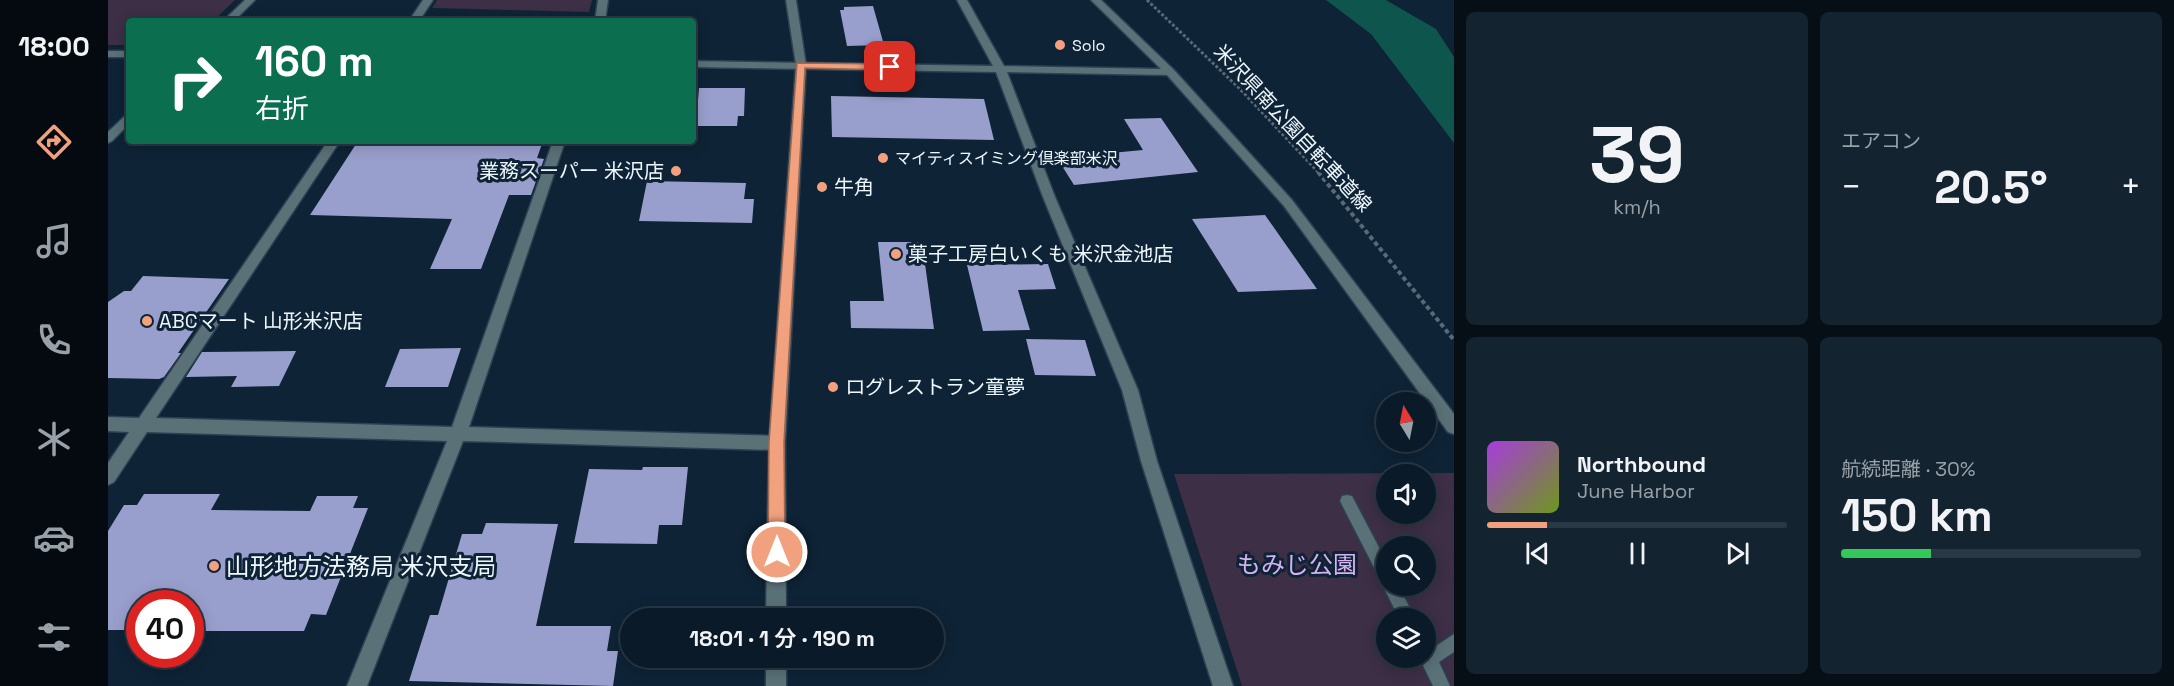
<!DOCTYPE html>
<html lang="ja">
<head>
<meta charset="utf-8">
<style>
	:root { --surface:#0a1a28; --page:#132330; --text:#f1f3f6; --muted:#99a1a8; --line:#2a3845; --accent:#f2a17e }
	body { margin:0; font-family:"Space Grotesk","Noto Sans JP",sans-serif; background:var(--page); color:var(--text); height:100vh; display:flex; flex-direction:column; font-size:22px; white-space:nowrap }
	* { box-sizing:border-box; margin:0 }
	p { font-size:20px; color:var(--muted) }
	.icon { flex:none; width:33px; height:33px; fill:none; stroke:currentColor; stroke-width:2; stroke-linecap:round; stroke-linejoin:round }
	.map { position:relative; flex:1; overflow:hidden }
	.side { display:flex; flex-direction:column; gap:12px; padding:12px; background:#060e16; width:720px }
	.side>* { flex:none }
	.top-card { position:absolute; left:18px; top:18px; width:570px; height:126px; border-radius:6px; box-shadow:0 3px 15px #0003,0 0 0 2px var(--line); background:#0b6e4f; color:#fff; overflow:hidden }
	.needle { width:39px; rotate:350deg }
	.controls { position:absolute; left:1268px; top:392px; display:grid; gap:12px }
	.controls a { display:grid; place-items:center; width:60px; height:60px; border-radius:50%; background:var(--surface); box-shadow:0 3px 15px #0003,0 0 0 2px var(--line); font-size:30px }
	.speed { position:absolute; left:18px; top:590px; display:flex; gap:12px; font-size:30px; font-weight:700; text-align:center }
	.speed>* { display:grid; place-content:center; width:78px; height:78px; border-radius:50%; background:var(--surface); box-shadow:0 3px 15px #0003,0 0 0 2px var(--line); line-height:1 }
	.speed .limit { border:9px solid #d22; background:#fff; color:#111 }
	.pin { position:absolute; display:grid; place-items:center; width:51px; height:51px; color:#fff; margin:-26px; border-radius:12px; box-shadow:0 3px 9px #0006 }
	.me { position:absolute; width:66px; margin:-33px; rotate:0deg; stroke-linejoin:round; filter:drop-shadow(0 0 4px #0008) }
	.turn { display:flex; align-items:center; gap:21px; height:126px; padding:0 30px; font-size:27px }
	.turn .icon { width:78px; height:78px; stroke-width:2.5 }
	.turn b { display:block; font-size:42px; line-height:51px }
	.big { font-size:45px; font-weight:600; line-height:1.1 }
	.side .tile { flex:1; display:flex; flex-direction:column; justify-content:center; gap:9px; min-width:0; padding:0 21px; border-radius:9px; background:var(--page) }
	.side .dial { align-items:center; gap:0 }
	.dial b { font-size:78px; line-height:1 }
	.song { display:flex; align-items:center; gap:18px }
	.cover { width:72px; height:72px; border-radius:9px; background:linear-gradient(135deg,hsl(280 70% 55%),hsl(80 70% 35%)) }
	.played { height:6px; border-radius:3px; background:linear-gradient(90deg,var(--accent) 20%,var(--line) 20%) }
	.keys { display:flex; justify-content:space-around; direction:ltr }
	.heat { display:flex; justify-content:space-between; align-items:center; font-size:33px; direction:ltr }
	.charge { height:9px; border-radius:4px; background:linear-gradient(90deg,#34c759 30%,var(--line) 0) }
	.side .tiles { flex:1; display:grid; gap:12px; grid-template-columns:repeat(2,1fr) }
	.trip { position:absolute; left:512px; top:608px; width:324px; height:60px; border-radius:30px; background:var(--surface); box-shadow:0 3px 15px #0003,0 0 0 2px var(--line); font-weight:600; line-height:60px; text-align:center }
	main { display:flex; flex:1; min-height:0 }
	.tab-bar { display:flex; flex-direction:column; width:108px; justify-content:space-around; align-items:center; background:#040a10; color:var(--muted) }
	.tab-bar .icon { width:42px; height:42px }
	.tab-bar .selected { color:var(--accent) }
	.tab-bar b { font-size:27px; color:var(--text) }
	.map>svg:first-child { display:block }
	.green { fill:#3c2f46; fill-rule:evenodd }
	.water { fill:#0e554d }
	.building { fill:#999fcc }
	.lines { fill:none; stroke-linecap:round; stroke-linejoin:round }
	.service-casing { stroke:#2d4152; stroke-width:3 }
	.minor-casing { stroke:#2d4152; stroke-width:3 }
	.tertiary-casing { stroke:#2d4152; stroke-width:3 }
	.path-far1 { stroke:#586978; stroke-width:3; stroke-dasharray:3 2; stroke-linecap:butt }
	.path { stroke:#586978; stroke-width:4; stroke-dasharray:4.5 3; stroke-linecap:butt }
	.service { fill:#597177; fill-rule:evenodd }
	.minor { fill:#597177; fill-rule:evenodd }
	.tertiary { fill:#597177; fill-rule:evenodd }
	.route { fill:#f2a17e; stroke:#9d6952; stroke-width:1.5 }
	.poi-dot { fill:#f2a17e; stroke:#0e2336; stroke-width:2 }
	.labels { text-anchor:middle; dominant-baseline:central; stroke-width:6; stroke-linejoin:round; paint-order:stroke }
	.far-poi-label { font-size:16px; fill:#eef6fe; stroke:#0e2336; text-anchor:start }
	.street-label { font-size:20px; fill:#eef6fe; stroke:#0e2336 }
	.poi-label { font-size:20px; fill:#eef6fe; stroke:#0e2336; text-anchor:start }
	.near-park-label { font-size:24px; fill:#d6b2f2; stroke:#0e2336 }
	.near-poi-label { font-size:24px; fill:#eef6fe; stroke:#0e2336; text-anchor:start }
</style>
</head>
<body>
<main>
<nav class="tab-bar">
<b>18:00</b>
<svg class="icon selected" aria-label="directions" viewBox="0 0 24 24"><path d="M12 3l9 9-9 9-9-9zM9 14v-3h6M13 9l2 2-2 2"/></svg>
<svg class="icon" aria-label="music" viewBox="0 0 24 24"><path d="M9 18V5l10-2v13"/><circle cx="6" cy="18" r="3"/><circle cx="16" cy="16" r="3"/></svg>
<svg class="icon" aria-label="phone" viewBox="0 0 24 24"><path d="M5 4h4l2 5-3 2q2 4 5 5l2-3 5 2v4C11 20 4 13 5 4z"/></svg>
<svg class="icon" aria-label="climate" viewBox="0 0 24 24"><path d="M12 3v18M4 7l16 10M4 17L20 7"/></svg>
<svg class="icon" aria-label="car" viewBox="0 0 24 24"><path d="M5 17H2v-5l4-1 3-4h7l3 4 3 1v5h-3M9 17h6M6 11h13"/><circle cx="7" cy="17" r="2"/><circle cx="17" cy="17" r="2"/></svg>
<svg class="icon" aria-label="filters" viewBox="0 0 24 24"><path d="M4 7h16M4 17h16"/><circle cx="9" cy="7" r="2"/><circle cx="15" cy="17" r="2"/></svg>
</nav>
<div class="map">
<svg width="1346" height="686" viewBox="0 0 1346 686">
	<rect width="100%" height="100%" fill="#0e2336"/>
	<g class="green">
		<path d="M0,0H127L105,21H21V45H0Z"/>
		<path d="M329,0H484L481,12L324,8Z"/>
		<path d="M1346,473V686H1134L1066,474ZM1278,474H1317V513H1278ZM1278,546H1317V585H1278ZM1278,618H1317V657H1278Z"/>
	</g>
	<path class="water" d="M1218,0H1278L1328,29L1346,57V143L1263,34Z"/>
	<g class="building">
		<path d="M765,6L776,45L739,46L732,10H736V7Z"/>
		<path d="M591,88H637L636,116H630L629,126H588Z"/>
		<path d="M723,96L876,99L886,140L724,137Z"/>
		<path d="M1053,118L1090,172L966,185L949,158L1035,150L1016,119Z"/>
		<path d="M250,141H435L429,158L436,159L423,195H401L373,269H322L344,219L202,215Z"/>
		<path d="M539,181L638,183L636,199H646L644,223L531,221Z"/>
		<path d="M1157,215L1209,289L1130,292L1084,219Z"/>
		<path d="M770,242H814L826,329L743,328L742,301H776Z"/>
		<path d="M940,264L948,289L910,290L922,330L875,331L859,265Z"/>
		<path d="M35,276L121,279L70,353H73L56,377L51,379L0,378V302L16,291H23Z"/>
		<path d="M918,339L977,340L988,376L927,375Z"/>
		<path d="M353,348L340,387H277L292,349Z"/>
		<path d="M188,351L171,386L123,387L129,376L78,377L94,352Z"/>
		<path d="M535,467H580L574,525H551L549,544L466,543L481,469L534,470Z"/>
		<path d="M36,494H112L103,510L202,511L209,496H250L245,508H260L218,615L203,614L196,631H82V603H32V630H0V531L16,505H29Z"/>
		<path d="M378,523L450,524L428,626H503L499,651H510L505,686L301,681L322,615H330L354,534H374Z"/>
	</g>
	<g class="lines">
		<g class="service-casing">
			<g id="service">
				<path d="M1239,495L1244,496L1278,561V585H1290L1307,618H1291L1277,590L1276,582L1273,581L1232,501L1234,496Z"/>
				<path d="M1346,634V652L1331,662L1342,686H1325L1311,657H1317V644L1328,646Z"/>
			</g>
		</g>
		<g class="minor-casing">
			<g id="minor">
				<path d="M315,0H325L311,21H301Z"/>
				<path d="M490,0H500L497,21H487Z"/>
				<path d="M849,0H859L896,66L1053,69L983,0H993L1066,70L1184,200L1346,414V434L1340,432L1176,206L1059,75L899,72L947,197L1030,390L1049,461L1125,686H1105L1033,461L1014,390L935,197L888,72L585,67V61L885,66Z"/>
				<path d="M220,141H232L48,418L344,427L445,141H457L361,427L669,436L675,438L677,443L675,448L669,450L355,441L259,686H239L339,441L39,432L6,482L0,485V463L21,432L0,431V417L31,418Z"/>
			</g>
		</g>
		<g class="tertiary-casing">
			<g id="tertiary">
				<path d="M137,0H147L126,21H115Z"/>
				<path d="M678,0H688L698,65L677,443L678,618H658L661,443L688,65Z"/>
				<rect x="0" y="51" width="21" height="6"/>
				<path d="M21,115V124L4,141L0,143V132L17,116Z"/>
				<rect x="658" y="657" width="20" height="29"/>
			</g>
		</g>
		<path class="path-far1" d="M1039,0L1132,89L1211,173"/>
		<path class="path" d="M1210,172L1346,340"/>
		<use href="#service" class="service"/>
		<use href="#minor" class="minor"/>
		<use href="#tertiary" class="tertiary"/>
	</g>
	<path class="route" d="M689,63L782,64L786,67L782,70L697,68L676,442L677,552L674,558L669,560L663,558L660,552L661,442Z"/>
	<g class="poi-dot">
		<circle cx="952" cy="45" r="6"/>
		<circle cx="775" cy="158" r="6"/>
		<circle cx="568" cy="171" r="6"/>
		<circle cx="714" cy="187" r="6"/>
		<circle cx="788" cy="254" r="6"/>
		<circle cx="39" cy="321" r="6"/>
		<circle cx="725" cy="387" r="6"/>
		<circle cx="106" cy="566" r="6"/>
	</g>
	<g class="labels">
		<g class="far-poi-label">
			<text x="964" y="45">Solo</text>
			<text x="787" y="158">マイティスイミング倶楽部米沢</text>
		</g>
		<g class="street-label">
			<text transform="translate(1185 128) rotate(47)">米沢県南公園自転車道線</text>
		</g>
		<g class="poi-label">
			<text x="556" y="171" text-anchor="end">業務スーパー 米沢店</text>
			<text x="726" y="187">牛角</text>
			<text x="800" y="254">菓子工房白いくも 米沢金池店</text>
			<text x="51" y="321">ABCマート 山形米沢店</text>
			<text x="737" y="387">ログレストラン童夢</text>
		</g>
		<g class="near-park-label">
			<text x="1189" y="564">もみじ公園</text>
		</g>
		<g class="near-poi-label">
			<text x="118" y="566">山形地方法務局 米沢支局</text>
		</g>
	</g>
</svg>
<div class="controls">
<a><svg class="needle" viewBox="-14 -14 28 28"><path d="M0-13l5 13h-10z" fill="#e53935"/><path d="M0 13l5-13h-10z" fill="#99a1a8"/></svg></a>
<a><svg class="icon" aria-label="sound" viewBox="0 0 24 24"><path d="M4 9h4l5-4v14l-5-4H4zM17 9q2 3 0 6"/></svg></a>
<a><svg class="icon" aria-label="search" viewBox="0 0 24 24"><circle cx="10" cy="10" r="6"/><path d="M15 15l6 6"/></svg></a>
<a><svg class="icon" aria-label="layers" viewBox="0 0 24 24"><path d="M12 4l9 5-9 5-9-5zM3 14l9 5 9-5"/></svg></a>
</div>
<div class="speed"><div class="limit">40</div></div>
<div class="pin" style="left:782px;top:67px;background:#d93025"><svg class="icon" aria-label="arrive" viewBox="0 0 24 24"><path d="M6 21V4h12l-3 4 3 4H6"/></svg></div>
<svg class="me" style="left:669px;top:552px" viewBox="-20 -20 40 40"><circle r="17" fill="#f2a17e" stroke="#fff" stroke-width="3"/><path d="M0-11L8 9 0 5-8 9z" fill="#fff"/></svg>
<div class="trip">18:01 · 1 分 · 190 m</div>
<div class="top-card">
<div class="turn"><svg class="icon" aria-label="right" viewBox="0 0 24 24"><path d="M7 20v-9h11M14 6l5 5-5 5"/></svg><div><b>160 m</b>右折</div></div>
</div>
</div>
<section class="side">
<div class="tiles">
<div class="tile dial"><b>39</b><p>km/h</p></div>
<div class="tile"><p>エアコン</p>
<div class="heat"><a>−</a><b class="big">20.5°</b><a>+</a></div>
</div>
<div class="tile">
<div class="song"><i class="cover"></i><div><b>Northbound</b><p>June Harbor</p></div></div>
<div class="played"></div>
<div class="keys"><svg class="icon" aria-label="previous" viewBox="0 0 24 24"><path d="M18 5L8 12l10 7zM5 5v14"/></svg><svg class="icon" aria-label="pause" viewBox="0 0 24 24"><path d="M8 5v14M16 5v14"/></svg><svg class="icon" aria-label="next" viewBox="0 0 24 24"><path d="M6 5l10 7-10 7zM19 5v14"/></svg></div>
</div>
<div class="tile"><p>航続距離 · 30%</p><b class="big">150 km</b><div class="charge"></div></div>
</div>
</section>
</main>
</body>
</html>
